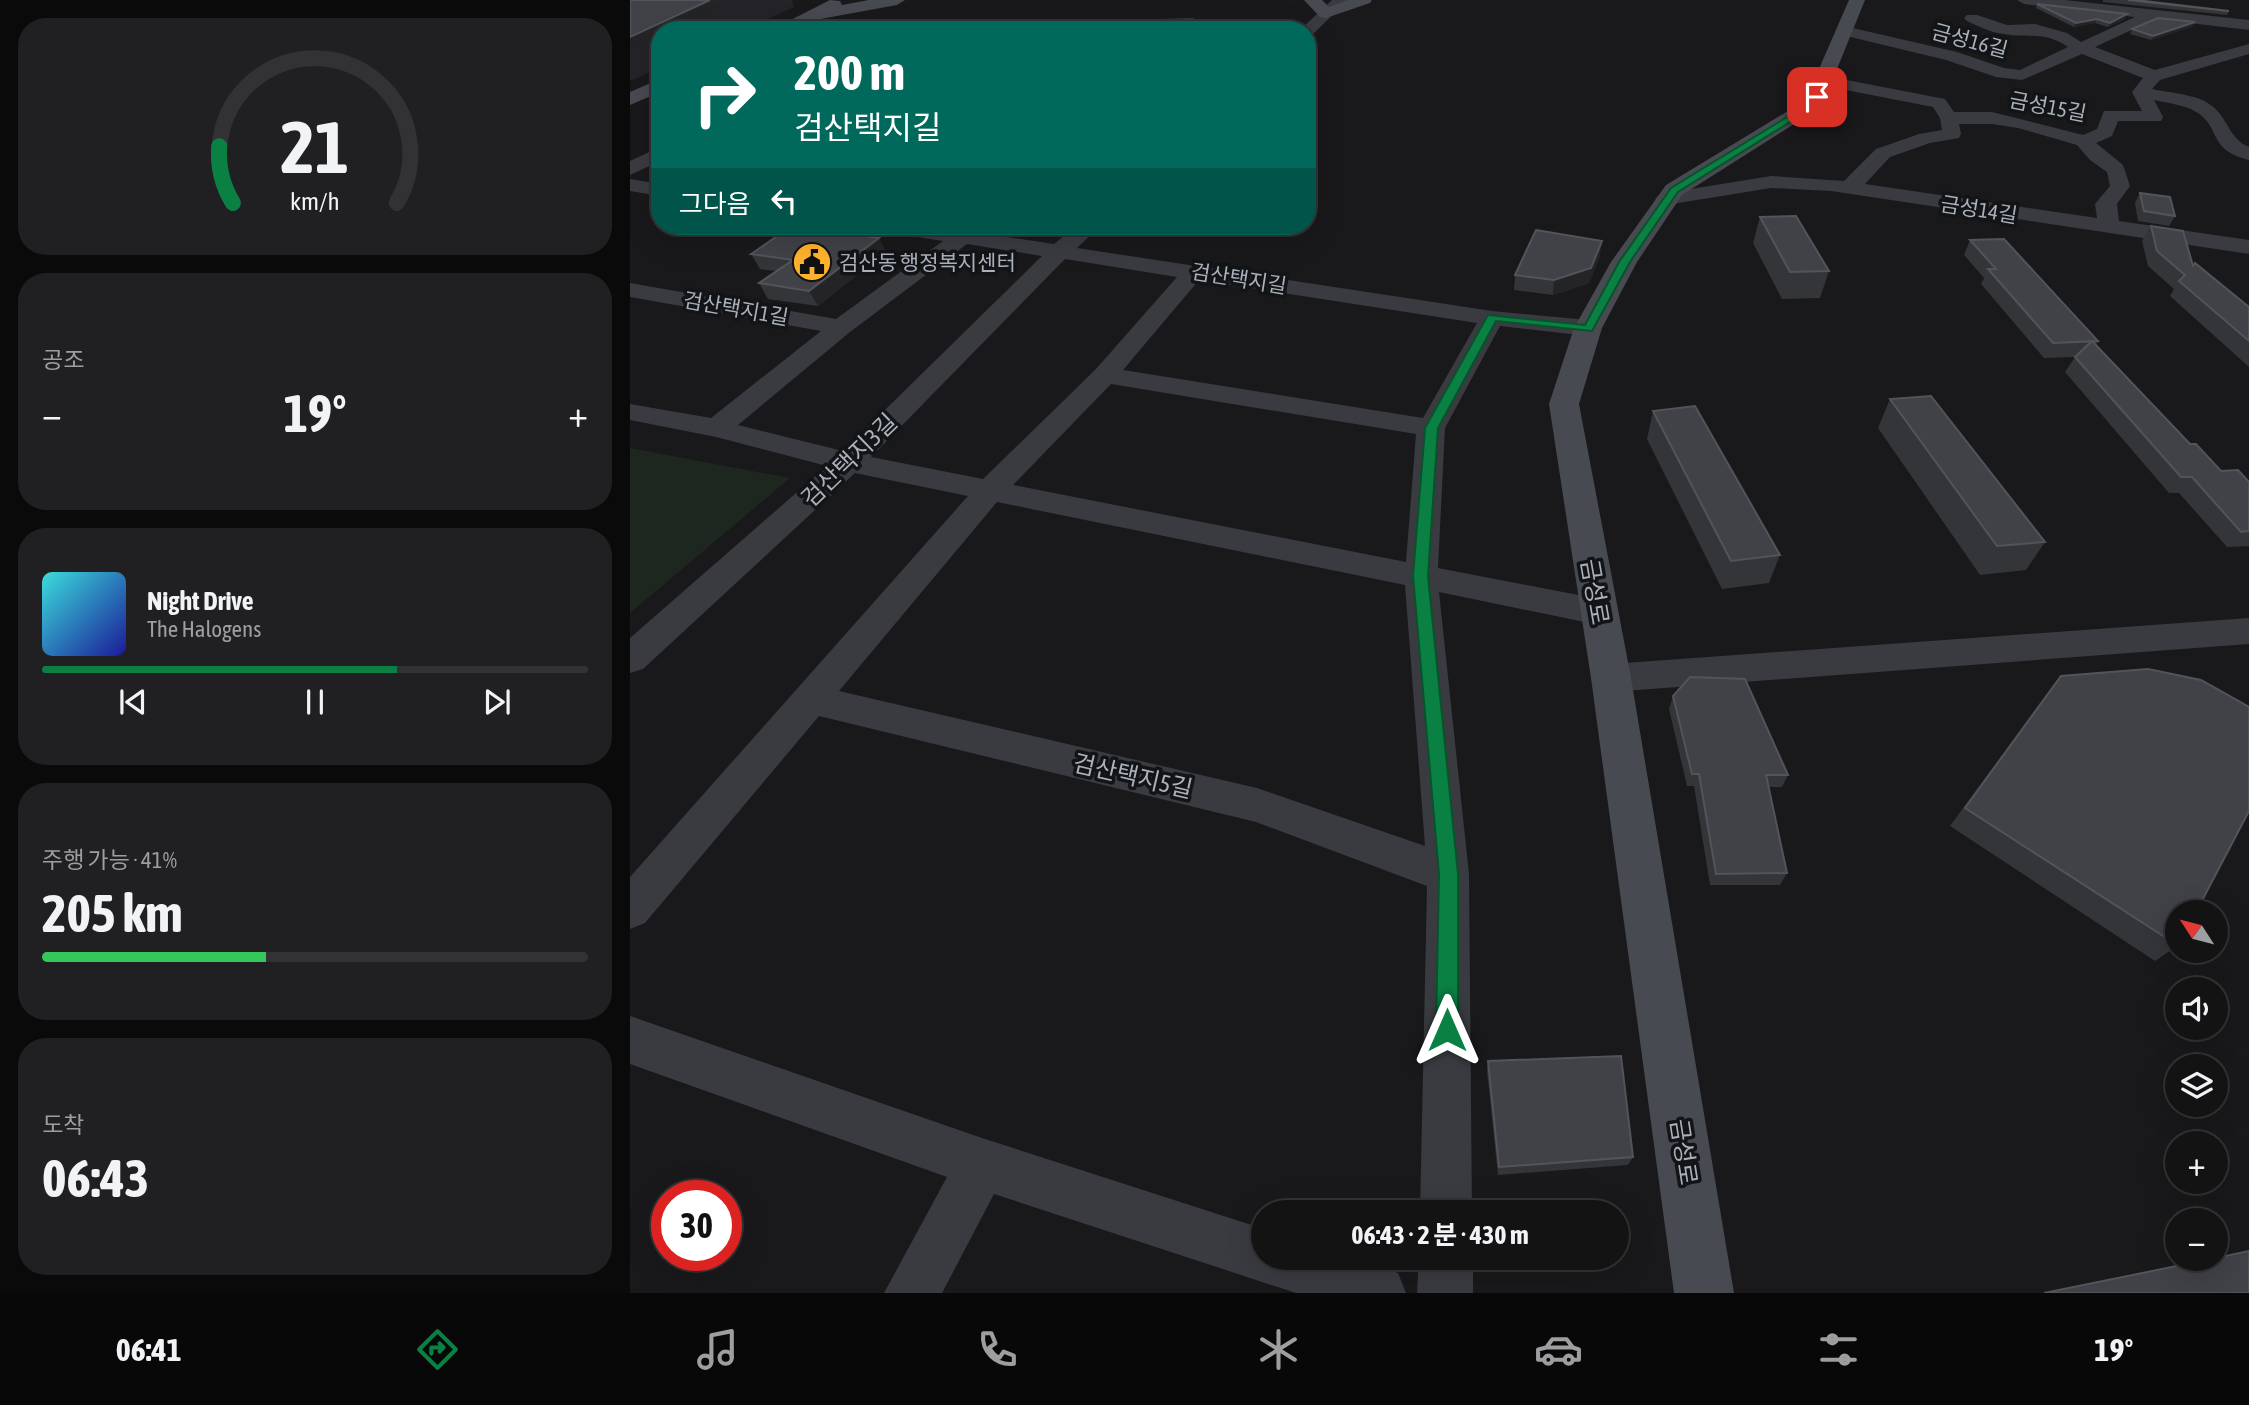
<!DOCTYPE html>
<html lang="ko">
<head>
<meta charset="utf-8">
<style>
	:root { --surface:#131314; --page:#202022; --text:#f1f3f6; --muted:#9d9ea0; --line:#323234; --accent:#0b8043 }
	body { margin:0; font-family:"Asap Condensed","Noto Sans KR",sans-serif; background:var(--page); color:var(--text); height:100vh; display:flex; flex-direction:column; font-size:26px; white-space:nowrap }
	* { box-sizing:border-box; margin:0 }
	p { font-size:23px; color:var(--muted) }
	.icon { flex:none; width:38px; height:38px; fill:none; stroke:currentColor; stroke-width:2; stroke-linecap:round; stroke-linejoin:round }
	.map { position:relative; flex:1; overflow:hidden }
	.side { display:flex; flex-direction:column; gap:18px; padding:18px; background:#0a0a0b; width:630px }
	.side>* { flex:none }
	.guide { position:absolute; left:21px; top:21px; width:665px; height:214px; border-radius:28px; box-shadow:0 7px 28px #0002,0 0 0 2px var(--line); background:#00695c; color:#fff; overflow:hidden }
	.needle { width:46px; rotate:306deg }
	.buttons { position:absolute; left:1535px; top:900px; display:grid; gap:14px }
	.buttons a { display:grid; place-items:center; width:63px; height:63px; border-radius:50%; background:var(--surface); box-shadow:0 7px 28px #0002,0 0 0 2px var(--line); font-size:35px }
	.speed { position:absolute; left:21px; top:1180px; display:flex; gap:14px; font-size:35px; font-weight:700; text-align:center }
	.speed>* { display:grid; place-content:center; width:91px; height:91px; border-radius:50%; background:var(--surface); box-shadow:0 7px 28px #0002,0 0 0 2px var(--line); line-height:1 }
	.speed .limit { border:10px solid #d22; background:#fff; color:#111 }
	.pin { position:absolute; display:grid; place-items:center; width:60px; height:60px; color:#fff; margin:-30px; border-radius:14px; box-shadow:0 4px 10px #0006 }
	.me { position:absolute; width:77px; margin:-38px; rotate:0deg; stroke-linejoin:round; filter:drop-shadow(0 0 5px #0008) }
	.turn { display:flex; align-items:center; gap:24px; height:147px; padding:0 28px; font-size:32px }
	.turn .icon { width:91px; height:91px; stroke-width:2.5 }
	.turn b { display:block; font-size:49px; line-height:60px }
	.then { display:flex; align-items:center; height:66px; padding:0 28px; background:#0003; gap:14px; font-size:26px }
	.big { font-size:52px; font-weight:700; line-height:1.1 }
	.side .tile { flex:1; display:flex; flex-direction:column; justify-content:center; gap:10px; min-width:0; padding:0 24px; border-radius:28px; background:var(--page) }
	.side .dial { align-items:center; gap:0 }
	.dial svg { height:182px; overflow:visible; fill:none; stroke:var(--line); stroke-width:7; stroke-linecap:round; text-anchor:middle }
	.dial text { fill:var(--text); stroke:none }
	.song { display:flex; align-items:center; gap:21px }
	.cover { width:84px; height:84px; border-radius:10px; background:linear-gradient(135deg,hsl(180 70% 55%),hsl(240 70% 35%)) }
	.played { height:7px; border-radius:4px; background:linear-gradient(90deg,var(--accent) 65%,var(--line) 65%) }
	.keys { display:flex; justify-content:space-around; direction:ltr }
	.heat { display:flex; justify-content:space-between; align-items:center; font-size:38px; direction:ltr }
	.charge { height:10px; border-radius:5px; background:linear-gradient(90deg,#34c759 41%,var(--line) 0) }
	.trip { position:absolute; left:621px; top:1200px; width:378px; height:70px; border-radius:35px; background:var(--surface); box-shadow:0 7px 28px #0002,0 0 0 2px var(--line); font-weight:700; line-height:70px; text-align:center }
	.dock { display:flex; height:112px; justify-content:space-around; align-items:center; background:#080808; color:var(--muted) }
	.dock .icon { width:49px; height:49px }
	.dock .current { color:var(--accent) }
	.dock b { font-size:32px; color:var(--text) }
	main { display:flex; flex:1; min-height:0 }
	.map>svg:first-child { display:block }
	.built { fill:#242428 }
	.green { fill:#1e271f }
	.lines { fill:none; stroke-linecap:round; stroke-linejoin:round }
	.street { fill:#393b40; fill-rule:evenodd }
	.secondary { fill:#474a51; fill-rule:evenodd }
	.wall { fill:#343539 }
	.shaded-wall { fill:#242427 }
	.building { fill:#414247; stroke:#515459; stroke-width:2 }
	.route { fill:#0b8043; stroke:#07532c; stroke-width:2 }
	.labels { text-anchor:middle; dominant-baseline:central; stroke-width:7; stroke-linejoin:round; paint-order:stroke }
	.far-street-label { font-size:21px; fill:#aab0bc; stroke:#131416 }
	.far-poi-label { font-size:21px; fill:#aab0bc; stroke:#131416; text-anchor:start }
	.street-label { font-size:24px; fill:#aab0bc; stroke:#131416 }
</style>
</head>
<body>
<main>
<section class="side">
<div class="tile dial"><svg viewBox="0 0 100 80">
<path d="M14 69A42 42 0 1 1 86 69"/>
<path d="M14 69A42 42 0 0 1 8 44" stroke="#0b8043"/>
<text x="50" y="56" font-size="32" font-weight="700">21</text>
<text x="50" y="72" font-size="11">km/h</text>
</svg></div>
<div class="tile"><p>공조</p>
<div class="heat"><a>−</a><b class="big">19°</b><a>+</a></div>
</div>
<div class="tile">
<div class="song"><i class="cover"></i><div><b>Night Drive</b><p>The Halogens</p></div></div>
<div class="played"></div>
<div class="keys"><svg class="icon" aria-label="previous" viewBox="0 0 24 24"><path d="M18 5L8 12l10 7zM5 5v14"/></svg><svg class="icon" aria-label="pause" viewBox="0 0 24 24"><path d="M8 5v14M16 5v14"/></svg><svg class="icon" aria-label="next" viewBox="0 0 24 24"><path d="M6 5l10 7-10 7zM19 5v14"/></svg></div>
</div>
<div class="tile"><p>주행 가능 · 41%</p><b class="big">205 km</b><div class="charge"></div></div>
<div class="tile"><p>도착</p><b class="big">06:43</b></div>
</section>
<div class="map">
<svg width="1619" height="1293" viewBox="0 0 1619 1293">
	<rect width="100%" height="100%" fill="#19191b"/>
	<path class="built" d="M0,0H162L164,7L114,30H30V68L0,81Z"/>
	<path class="green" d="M0,448L160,478L0,613Z"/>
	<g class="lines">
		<g class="street">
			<path d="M702,0H718L683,34L677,36V30H670Z"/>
			<path d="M1387,0H1434L1619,20V30L1525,19L1465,47L1525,70L1619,44V54L1530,80L1522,89C1540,93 1568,94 1582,106C1598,118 1599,139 1619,147V160C1577,149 1592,130 1568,113C1556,105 1538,103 1524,100L1533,117L1531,121H1488L1482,136L1466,143L1493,165L1500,186L1487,204L1489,221L1619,240V254L1201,191L1141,188L1036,205L1029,203L1025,199L1029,195L1036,193L1141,176L1214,181L1246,149L1289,134L1312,130L1310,118L1303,107L1190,85L1187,81L1190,77L1196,76L1315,99L1324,112H1362L1453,135L1467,129L1474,111H1512L1502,92L1513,78L1452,54L1392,80L1366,77L1316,60L1208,34L1206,31L1214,26L1327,52L1374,68L1390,70L1438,47C1411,30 1402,39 1374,34C1361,33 1348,26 1337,21L1334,18L1337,15H1347L1377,25L1405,24L1437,33L1451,42L1505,17L1394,4ZM1329,124H1362L1388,128L1447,145L1460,160L1477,172L1480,186L1465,204L1467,218L1235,184L1260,157L1300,143L1329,138L1331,134Z"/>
			<path d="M563,18L583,30H328L336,25Z"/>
			<path d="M264,25H316L324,30H256Z"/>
			<path d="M30,147V161L0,175V161Z"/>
			<path d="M0,179L30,184V196L0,191Z"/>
			<path d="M250,226H303L424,244L446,226H470L447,248L862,311L958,320L967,323L971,328L967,333L958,336L870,326L815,428L808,568L969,599L981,603L986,612L981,621L969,625L809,592L839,874L842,1213H790L797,886L626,822L189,716L15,923L0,929V877L338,496L225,473L13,669L0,673V638L197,466L86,437L0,420V404L81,418L191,331L0,297V283L206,319L313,241L261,233L253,231ZM337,244L412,256L213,451L108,425L220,332ZM435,259L547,277L466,369L353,479L241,457ZM569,280L847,323L793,418L493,370ZM481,384L786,434L776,562L383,485ZM367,502L775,585L795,846L627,788L209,691Z"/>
			<path d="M1619,618V644L981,692L968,688L963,678L968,668L981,664Z"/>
			<path d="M0,1016L352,1138L634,1229V1258H726L768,1273L776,1293H666L364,1194L312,1293H254L317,1177L0,1064Z"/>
			<path d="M789,1258H843V1293H787Z"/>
		</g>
		<g class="secondary">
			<path d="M200,0L210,1L212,5L239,0H275L267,5L185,20L163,30H141Z"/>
			<path d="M674,0H692L699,7L718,0H742L740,3L696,18L690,17Z"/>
			<path d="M1219,0H1235L1194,101L1172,119L1052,195L1007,262L972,328L949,404L1001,678L1104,1293H1044L961,678L919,404L944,328L981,262L1036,185L1158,111L1178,94Z"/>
			<path d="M30,79V92L0,105V92Z"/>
		</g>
	</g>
	<g class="wall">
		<path d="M1473,0H1506L1599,11L1597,15L1473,2Z"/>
		<path d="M1407,4L1495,19L1478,27L1465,23L1444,27L1406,8Z"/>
		<path d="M1563,26L1521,40L1500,34L1502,29Z"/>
		<path d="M1510,193L1545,216L1539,226L1508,221L1505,203Z"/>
		<path d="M1130,217L1199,271L1190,298L1152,299L1123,243Z"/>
		<path d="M1521,226L1563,266L1619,307V367L1540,296L1544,289L1518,266L1512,241Z"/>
		<path d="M249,238L256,252L188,306L138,299L129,283L146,271L130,269L121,254Z"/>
		<path d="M1340,240L1468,341L1466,345L1560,444L1591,471L1619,482V546L1597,547L1549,493H1539L1435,372L1445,357L1414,358L1351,284L1354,278L1334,255Z"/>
		<path d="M970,256L959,283L923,295L884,290L885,275Z"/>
		<path d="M1260,399L1415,542L1396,570L1350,575L1248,428Z"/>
		<path d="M1023,411L1150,555L1139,583L1092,589L1017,439Z"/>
		<path d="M1431,676L1547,912V946L1525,961L1320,826L1415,696Z"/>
		<path d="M1043,696L1158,775L1152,787H1138L1157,873L1150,885H1080L1064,786H1057L1039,709Z"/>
		<path d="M858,1061L1003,1157L998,1165L868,1175L857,1071Z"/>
	</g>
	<g class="shaded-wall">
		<path d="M80,0H87L89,5L37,30H30V33L0,47V37Z"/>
		<path d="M1497,14L1495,19L1478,27L1480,23Z"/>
		<path d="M1467,19L1465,23L1444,27L1446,23Z"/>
		<path d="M1565,22L1563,26L1521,40L1523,36Z"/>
		<path d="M249,238L256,252L188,306L179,291Z"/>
		<path d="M972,241L970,256L959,283L923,295L924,280Z"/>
	</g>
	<g class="building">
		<path d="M0,0H80L0,37Z"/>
		<path d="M1498,0H1506L1599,11Z"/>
		<path d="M1407,4L1497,14L1480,23L1467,19L1446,23Z"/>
		<path d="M1528,18L1565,22L1523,36L1502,29Z"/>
		<path d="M1510,193L1540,197L1545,216L1514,211Z"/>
		<path d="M1166,216L1199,271L1160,272L1130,217Z"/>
		<path d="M162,226L249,238L179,291L129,283L163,260L121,254Z"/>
		<path d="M1521,226L1553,231L1563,266L1565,263L1619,307V341L1549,281L1555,275L1527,251Z"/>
		<path d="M906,230L972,241L961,268L924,280L885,275Z"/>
		<path d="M1374,239L1468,341L1423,343L1358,269H1366L1340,240Z"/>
		<path d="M1462,341L1560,444H1566L1591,471L1608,470L1619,482V531L1611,532L1562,477H1551L1445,357Z"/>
		<path d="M1301,396L1415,542L1367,546L1260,399Z"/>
		<path d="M1065,406L1150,555L1101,561L1023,411Z"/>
		<path d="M1518,669L1571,680L1619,707V811L1566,912H1547V945L1335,808L1431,676Z"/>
		<path d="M1060,677L1115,679L1158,775H1136L1157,873L1086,874L1069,774H1062L1043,696Z"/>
		<path d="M991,1056L1003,1157L869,1167L858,1061Z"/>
		<path d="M1619,1251V1293H1414L1586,1258Z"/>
	</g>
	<path class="route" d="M1184,95L1191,97L1168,117L1048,192L1000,262L962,331L866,321L808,428L798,576L828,874V1030L825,1038L817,1041L810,1038L806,1030L809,874L783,576L795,428L858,315L955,325L989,262L1041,188L1162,114Z"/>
	<defs>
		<g id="civic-disc" transform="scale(2.0125)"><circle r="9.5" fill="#ffb32d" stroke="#131416"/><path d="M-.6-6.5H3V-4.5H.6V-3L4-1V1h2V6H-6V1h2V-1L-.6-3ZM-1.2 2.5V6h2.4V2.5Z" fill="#111"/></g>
	</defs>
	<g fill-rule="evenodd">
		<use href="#civic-disc" x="182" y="262"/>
	</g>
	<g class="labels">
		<g class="far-street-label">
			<text transform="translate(1340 40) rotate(15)">금성16길</text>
			<text transform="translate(1418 106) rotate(11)">금성15길</text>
			<text transform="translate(1349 209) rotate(9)">금성14길</text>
			<text transform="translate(609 278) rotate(9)">검산택지길</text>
			<text transform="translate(106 308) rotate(10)">검산택지1길</text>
		</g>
		<g class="far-poi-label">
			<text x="209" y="262">검산동 행정복지센터</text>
		</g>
		<g class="street-label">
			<text transform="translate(219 460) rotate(-44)">검산택지3길</text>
			<text transform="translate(965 592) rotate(80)">금성로</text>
			<text transform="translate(503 776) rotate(13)">검산택지5길</text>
			<text transform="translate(1054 1152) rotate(81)">금성로</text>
		</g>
	</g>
</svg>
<div class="buttons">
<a><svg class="needle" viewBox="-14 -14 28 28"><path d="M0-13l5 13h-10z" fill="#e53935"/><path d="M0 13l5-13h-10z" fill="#9d9ea0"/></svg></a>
<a><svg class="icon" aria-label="sound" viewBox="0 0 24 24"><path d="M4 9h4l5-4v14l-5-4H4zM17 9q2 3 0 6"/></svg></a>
<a><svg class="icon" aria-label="layers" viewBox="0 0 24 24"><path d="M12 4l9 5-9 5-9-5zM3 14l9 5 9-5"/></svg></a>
<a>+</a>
<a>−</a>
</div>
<div class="speed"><div class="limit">30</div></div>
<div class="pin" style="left:1187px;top:97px;background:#d93025"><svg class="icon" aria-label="arrive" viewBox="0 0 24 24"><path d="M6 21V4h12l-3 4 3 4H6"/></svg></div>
<svg class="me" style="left:817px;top:1030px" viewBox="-20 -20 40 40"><path d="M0-17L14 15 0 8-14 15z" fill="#0b8043" stroke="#fff" stroke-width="4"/></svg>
<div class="trip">06:43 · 2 분 · 430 m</div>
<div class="guide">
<div class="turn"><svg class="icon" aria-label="right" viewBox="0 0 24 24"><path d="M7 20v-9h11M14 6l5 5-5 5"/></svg><div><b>200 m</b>검산택지길</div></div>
<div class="then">그다음<svg class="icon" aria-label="left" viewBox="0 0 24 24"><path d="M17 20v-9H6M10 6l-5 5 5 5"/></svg></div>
</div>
</div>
</main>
<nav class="dock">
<b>06:41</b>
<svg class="icon current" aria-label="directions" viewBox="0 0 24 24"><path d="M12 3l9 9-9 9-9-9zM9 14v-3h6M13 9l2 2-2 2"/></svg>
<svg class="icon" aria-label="music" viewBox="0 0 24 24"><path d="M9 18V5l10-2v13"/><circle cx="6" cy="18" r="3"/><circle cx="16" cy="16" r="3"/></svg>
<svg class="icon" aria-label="phone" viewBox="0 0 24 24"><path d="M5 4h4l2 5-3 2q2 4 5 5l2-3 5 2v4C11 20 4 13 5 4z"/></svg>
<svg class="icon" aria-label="climate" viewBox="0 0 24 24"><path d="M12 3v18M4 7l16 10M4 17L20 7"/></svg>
<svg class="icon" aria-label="car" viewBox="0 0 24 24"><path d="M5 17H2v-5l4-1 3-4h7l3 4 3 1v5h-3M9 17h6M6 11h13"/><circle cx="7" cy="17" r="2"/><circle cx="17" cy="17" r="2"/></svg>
<svg class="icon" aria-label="filters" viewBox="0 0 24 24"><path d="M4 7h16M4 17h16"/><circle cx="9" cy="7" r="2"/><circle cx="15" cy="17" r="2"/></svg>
<b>19°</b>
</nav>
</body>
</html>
